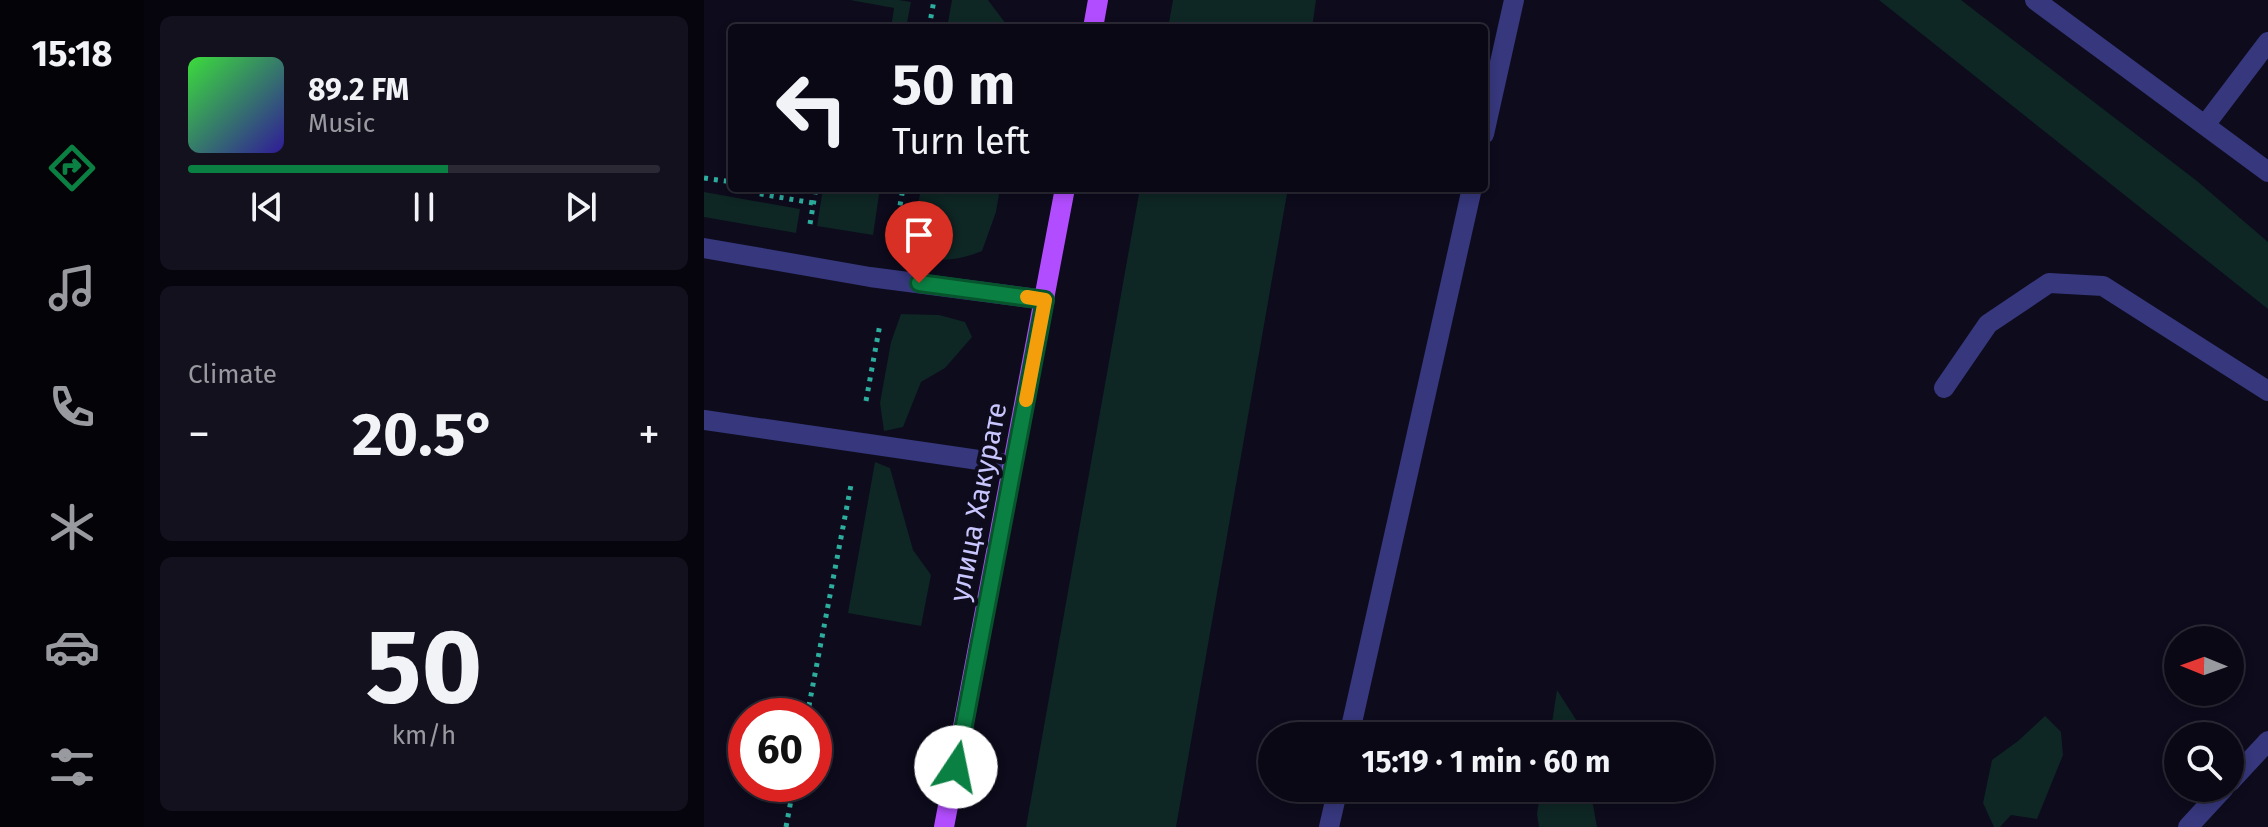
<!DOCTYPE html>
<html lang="en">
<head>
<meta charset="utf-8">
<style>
	:root { --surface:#0a0815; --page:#13111e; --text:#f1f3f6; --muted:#999aa0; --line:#2a2934; --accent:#0b8043 }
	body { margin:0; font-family:"Fira Sans",sans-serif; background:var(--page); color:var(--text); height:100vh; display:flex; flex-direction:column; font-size:30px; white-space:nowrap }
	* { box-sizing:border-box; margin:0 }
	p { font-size:26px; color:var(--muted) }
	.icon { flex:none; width:44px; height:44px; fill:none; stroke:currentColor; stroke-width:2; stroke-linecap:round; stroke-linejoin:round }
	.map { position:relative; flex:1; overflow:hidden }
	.details { display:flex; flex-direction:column; gap:16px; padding:16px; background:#06040c; width:560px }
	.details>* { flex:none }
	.top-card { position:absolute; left:24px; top:24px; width:760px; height:168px; border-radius:8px; box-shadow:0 4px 12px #0003,0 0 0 2px var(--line); background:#0a0815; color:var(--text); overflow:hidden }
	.needle { width:52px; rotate:271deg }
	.fabs { position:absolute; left:1460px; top:626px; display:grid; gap:16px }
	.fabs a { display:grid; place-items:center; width:80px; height:80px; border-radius:50%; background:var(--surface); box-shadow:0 4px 12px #0003,0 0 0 2px var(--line); font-size:40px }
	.speed { position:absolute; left:24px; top:698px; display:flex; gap:16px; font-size:40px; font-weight:700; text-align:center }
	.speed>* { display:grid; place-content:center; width:104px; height:104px; border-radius:50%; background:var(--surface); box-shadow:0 4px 12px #0003,0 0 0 2px var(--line); line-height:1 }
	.speed .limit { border:12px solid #d22; background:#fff; color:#111 }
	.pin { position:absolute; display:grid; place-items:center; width:68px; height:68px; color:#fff; margin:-82px -34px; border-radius:50% 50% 50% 0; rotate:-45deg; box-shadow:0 0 8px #0007 }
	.pin .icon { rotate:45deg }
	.me { position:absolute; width:88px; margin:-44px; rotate:11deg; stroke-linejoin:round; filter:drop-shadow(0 0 6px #0008) }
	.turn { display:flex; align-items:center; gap:28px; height:168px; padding:0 32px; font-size:36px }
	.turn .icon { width:104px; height:104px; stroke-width:2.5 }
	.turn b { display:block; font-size:56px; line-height:68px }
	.big { font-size:60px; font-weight:700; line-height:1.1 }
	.details .card { flex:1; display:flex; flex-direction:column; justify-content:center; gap:12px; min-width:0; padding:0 28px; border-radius:12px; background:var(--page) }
	.details .dial { align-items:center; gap:0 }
	.dial b { font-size:104px; line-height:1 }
	.song { display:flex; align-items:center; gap:24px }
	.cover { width:96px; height:96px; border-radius:12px; background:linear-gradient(135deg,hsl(120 70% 55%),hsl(250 70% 35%)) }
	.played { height:8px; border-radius:4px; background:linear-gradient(90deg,var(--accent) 55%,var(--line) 55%) }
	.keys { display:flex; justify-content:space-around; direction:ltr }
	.heat { display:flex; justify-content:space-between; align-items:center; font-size:44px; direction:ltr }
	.trip { position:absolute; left:554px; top:722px; width:456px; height:80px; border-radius:40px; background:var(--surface); box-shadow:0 4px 12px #0003,0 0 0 2px var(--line); font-weight:700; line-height:80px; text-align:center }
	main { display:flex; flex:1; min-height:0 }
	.tab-bar { display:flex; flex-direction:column; width:144px; justify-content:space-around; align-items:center; background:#040308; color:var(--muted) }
	.tab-bar .icon { width:56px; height:56px }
	.tab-bar .on { color:var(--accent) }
	.tab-bar b { font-size:36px; color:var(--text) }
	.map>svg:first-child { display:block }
	.green { fill:#0e2624 }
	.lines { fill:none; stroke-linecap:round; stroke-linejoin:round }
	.path { stroke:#2cad9e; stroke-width:5; stroke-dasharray:4 6; stroke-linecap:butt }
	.minor { stroke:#36377c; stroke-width:20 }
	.major { stroke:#b24dff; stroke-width:20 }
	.route-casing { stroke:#07532c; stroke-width:20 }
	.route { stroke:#0b8043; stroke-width:14 }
	.slow { stroke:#f59e0b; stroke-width:14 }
	.labels { text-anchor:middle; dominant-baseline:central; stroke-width:8; stroke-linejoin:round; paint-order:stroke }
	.street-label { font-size:28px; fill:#c9c6ff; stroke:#0d0b1c }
</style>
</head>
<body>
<main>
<nav class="tab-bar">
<b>15:18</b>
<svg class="icon on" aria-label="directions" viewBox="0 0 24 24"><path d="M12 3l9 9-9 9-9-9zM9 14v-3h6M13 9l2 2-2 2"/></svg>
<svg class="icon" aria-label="music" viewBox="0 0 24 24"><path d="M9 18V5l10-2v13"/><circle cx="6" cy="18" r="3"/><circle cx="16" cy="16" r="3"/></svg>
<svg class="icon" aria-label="phone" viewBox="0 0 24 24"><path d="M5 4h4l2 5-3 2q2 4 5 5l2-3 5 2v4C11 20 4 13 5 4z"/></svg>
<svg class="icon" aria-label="climate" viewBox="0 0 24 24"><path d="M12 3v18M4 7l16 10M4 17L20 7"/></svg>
<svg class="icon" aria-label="car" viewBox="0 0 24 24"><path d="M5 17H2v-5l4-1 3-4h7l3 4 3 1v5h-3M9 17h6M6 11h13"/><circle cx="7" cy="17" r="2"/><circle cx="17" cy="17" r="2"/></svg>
<svg class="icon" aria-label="filters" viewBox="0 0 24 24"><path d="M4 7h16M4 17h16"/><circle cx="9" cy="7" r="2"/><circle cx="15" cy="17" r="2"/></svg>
</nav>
<section class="details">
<div class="card">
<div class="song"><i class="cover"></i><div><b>89.2 FM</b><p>Music</p></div></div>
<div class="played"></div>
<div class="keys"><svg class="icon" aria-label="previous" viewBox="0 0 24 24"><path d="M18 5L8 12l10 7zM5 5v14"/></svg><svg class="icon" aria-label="pause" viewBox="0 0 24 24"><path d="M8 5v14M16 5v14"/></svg><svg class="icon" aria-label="next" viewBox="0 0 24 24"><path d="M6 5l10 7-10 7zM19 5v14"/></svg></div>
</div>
<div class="card"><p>Climate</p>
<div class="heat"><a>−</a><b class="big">20.5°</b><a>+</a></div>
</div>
<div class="card dial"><b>50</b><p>km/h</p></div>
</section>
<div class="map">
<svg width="1564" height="827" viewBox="0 0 1564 827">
	<rect width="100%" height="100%" fill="#0d0b1c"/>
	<g class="green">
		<path d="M146,0H195L207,2L202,28H187L190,8Z"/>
		<path d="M248,0H284L305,28H243Z"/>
		<path d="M469,0H612L608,28H464Z"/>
		<path d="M1175,0H1257L1493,181L1564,242V309Z"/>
		<path d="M119,188H176L169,235L113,226Z"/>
		<path d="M217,188H296L292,212L278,251C253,261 238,262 212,256L208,241Z"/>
		<path d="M436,188H584L472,827H322Z"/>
		<path d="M0,192L96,209L92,233L0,217Z"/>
		<path d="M197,314L235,315L261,322L268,337L241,368L217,382L199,427L180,431L176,403L187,342Z"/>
		<path d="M171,462L186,468L209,550L227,575L217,626L144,613Z"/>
		<path d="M853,690L876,726L878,736H846Z"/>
		<path d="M1341,716L1357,732L1359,755L1333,819L1307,815L1296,827H1290L1279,803L1288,760L1314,741Z"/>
		<path d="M837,788H886L893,827H835L833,814Z"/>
	</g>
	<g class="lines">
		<g class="path">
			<path d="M225,28L230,0"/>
			<path d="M0,178L28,182"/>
			<path d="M52,188L51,193L109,203"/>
			<path d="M106,224L112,188"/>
			<path d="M191,235L199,188"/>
			<path d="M162,401L176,324"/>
			<path d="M103,716L147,485"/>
			<path d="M82,827L90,784"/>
		</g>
		<g class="minor">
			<path d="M1331,0L1564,172"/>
			<path d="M1501,125L1564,42"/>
			<path d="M780,134L810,0"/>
			<path d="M0,248L166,277L341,300"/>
			<path d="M1240,388L1284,324L1345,283L1399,286L1564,391"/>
			<path d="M0,420L309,465"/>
			<path d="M645,736L768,188"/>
			<path d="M1526,782L1564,741"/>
			<path d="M625,827L634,788"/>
			<path d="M1484,827L1520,788"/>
		</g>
		<g class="major">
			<path d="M389,28L394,0"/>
			<path d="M240,827L361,188"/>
		</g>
	</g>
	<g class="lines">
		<g class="route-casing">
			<path id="route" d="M215,283L341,300L252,767"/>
		</g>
		<use href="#route" class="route"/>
		<path class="slow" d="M322,400L341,300L323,297"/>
	</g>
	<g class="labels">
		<g class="street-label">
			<text transform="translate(274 502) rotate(-79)">улица Хакурате</text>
		</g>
	</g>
</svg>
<div class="fabs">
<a><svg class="needle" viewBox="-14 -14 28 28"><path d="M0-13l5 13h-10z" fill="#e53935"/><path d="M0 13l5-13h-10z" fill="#999aa0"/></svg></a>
<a><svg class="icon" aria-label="search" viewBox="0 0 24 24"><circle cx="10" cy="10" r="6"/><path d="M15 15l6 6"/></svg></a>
</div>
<div class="speed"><div class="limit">60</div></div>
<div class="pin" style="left:215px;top:283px;background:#d93025"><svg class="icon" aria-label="arrive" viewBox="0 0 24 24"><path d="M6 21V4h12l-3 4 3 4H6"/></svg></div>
<svg class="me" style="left:252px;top:767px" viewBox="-20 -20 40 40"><circle r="19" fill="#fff"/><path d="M0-13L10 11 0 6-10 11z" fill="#0b8043"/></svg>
<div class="trip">15:19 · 1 min · 60 m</div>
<div class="top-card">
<div class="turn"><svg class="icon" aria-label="left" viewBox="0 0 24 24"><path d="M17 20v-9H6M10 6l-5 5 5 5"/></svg><div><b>50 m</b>Turn left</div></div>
</div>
</div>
</main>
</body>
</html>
